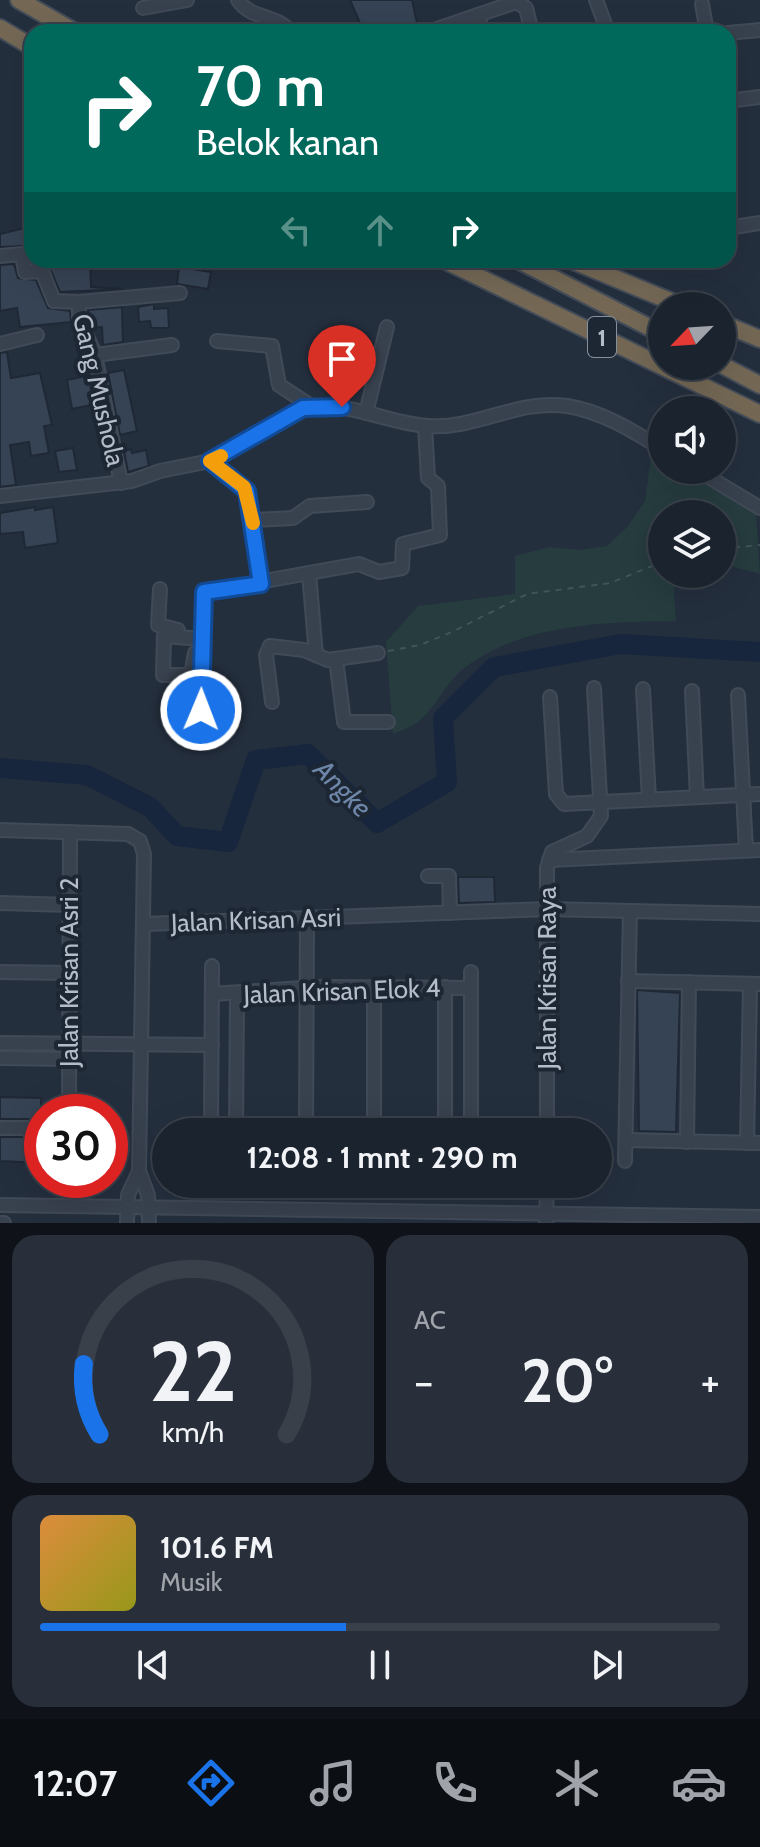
<!DOCTYPE html>
<html lang="id">
<head>
<meta charset="utf-8">
<style>
	:root { --surface:#1b232e; --page:#282f3a; --text:#f1f3f6; --muted:#a0a4aa; --line:#39404a; --accent:#1a73e8 }
	body { margin:0; font-family:Cabin,sans-serif; background:var(--page); color:var(--text); height:100vh; display:flex; flex-direction:column; font-size:30px; white-space:nowrap }
	* { box-sizing:border-box; margin:0 }
	p { font-size:26px; color:var(--muted) }
	.icon { flex:none; width:44px; height:44px; fill:none; stroke:currentColor; stroke-width:2; stroke-linecap:round; stroke-linejoin:round }
	.map { position:relative; height:1223px; overflow:hidden }
	.panel { display:flex; flex-direction:column; gap:12px; padding:12px; background:#0f1319; flex:1 }
	.panel>* { flex:none }
	.banner { position:absolute; left:24px; top:24px; width:712px; height:244px; border-radius:24px; box-shadow:0 8px 32px #0002,0 0 0 2px var(--line); background:#00695c; color:#fff; overflow:hidden }
	.needle { width:52px; rotate:245deg }
	.buttons { position:absolute; left:648px; top:292px; display:grid; gap:16px }
	.buttons a { display:grid; place-items:center; width:88px; height:88px; border-radius:50%; background:var(--surface); box-shadow:0 8px 32px #0002,0 0 0 2px var(--line); font-size:40px }
	.speed { position:absolute; left:24px; top:1094px; display:flex; gap:16px; font-size:40px; font-weight:700; text-align:center }
	.speed>* { display:grid; place-content:center; width:104px; height:104px; border-radius:50%; background:var(--surface); box-shadow:0 8px 32px #0002,0 0 0 2px var(--line); line-height:1 }
	.speed .limit { border:12px solid #d22; background:#fff; color:#111 }
	.pin { position:absolute; display:grid; place-items:center; width:68px; height:68px; color:#fff; margin:-82px -34px; border-radius:50% 50% 50% 0; rotate:-45deg; box-shadow:0 0 8px #0007 }
	.pin .icon { rotate:45deg }
	.me { position:absolute; width:88px; margin:-44px; rotate:1deg; stroke-linejoin:round; filter:drop-shadow(0 0 6px #0008) }
	.turn { display:flex; align-items:center; gap:28px; height:168px; padding:0 40px; font-size:36px }
	.turn .icon { width:104px; height:104px; stroke-width:2.5 }
	.turn b { display:block; font-size:56px; line-height:68px }
	.lanes { display:flex; align-items:center; height:76px; padding:0 40px; background:#0003; justify-content:center; gap:40px; direction:ltr }
	.lanes .off { opacity:.35 }
	.big { font-size:60px; font-weight:700; line-height:1.1 }
	.panel .card { flex:1; display:flex; flex-direction:column; justify-content:center; gap:12px; min-width:0; padding:0 28px; border-radius:24px; background:var(--page) }
	.panel .dial { align-items:center; gap:0 }
	.dial svg { height:208px; overflow:visible; fill:none; stroke:var(--line); stroke-width:7; stroke-linecap:round; text-anchor:middle }
	.dial text { fill:var(--text); stroke:none }
	.song { display:flex; align-items:center; gap:24px }
	.cover { width:96px; height:96px; border-radius:12px; background:linear-gradient(135deg,hsl(30 70% 55%),hsl(60 70% 35%)) }
	.played { height:8px; border-radius:4px; background:linear-gradient(90deg,var(--accent) 45%,var(--line) 45%) }
	.keys { display:flex; justify-content:space-around; direction:ltr }
	.heat { display:flex; justify-content:space-between; align-items:center; font-size:44px; direction:ltr }
	.panel .tiles { flex:1; display:grid; gap:12px; grid-template-columns:1fr 1fr }
	.card:last-child { grid-column:span 2 }
	.trip { position:absolute; left:152px; top:1118px; width:460px; height:80px; border-radius:40px; background:var(--surface); box-shadow:0 8px 32px #0002,0 0 0 2px var(--line); font-weight:700; line-height:80px; text-align:center }
	.tabs { display:flex; height:128px; justify-content:space-around; align-items:center; background:#0b0e12; color:var(--muted) }
	.tabs .icon { width:56px; height:56px }
	.tabs .current { color:var(--accent) }
	.tabs b { font-size:36px; color:var(--text) }
	.map>svg:first-child { display:block }
	.green { fill:#263c3f }
	.lines { fill:none; stroke-linecap:round; stroke-linejoin:round }
	.river { stroke:#17263c; stroke-width:20 }
	.building { fill:#364354; stroke:#1f2835; stroke-width:2 }
	.minor-casing { stroke:#414a57; stroke-width:16 }
	.highway-casing { stroke:#434c59; stroke-width:20 }
	.path { stroke:#3f5557; stroke-width:2; stroke-dasharray:6 6; stroke-linecap:butt }
	.minor { stroke:#38414e; stroke-width:12 }
	.highway { stroke:#746855; stroke-width:16 }
	.route-casing { stroke:#114b97; stroke-width:20 }
	.route { stroke:#1a73e8; stroke-width:14 }
	.slow { stroke:#f59e0b; stroke-width:14 }
	.labels { text-anchor:middle; dominant-baseline:central; stroke-width:8; stroke-linejoin:round; paint-order:stroke }
	.shield { fill:#1d2633; stroke:#878f9c; stroke-width:2 }
	.shield-label { font-size:24px; font-weight:bold; fill:#b4bcc9 }
	.street-label { font-size:26px; fill:#b4bcc9; stroke:#1d2633 }
	.water-label { font-size:28px; font-style:italic; fill:#6d86a8; stroke:#1d2633 }
</style>
</head>
<body>
<div class="map">
<svg width="760" height="1223" viewBox="0 0 760 1223">
	<rect width="100%" height="100%" fill="#242f3e"/>
	<path class="green" d="M652,449L662,455V470H687L756,512L760,574L722,564V514H662V574H680L674,590L676,621C604,622 523,623 463,669C445,683 432,714 415,724C409,728 400,731 393,734L386,642L418,606L515,594V556L549,547L580,550L607,546L627,527L645,501Z"/>
	<g class="lines">
		<path class="river" d="M0,768L87,775L150,807L177,836L228,842L256,760L308,754L377,823L447,782L443,718L494,667L621,644L760,652"/>
	</g>
	<g class="building">
		<path d="M350,0H412L419,32H364Z"/>
		<path d="M32,226V259L25,246L0,247V234Z"/>
		<path d="M32,260H90L91,287L123,289L60,292L48,264Z"/>
		<path d="M14,264L18,278L36,280L48,308L70,311L71,322L20,327L17,308L0,311V265Z"/>
		<path d="M179,267L211,272L208,289L177,284Z"/>
		<path d="M154,304V309L168,308L169,328H151L150,321L139,322L138,307Z"/>
		<path d="M122,307L123,342L103,345L102,327L93,328L88,310Z"/>
		<path d="M7,352L11,378L40,373L52,425L44,426L49,453L31,456L29,442L10,445L16,485L0,487V353Z"/>
		<path d="M124,370L137,431L120,435L108,373Z"/>
		<path d="M90,375L96,404L72,409L67,380Z"/>
		<path d="M73,448L77,470L59,472L55,451Z"/>
		<path d="M131,449L132,453L146,450L149,466L128,472L124,451Z"/>
		<path d="M35,507V510L53,507L58,543L25,548L23,532L0,534V513Z"/>
		<path d="M458,877H494L495,902L459,903Z"/>
		<path d="M637,990L680,993L676,1132L639,1131Z"/>
		<path d="M0,1097L41,1098V1119H0Z"/>
		<path d="M0,1137H42V1163L0,1161Z"/>
	</g>
	<g class="lines">
		<g class="minor-casing">
			<g id="minor">
				<path d="M238,0C251,20 277,14 290,32"/>
				<path d="M596,0L608,32"/>
				<path d="M702,4L707,32"/>
				<path d="M143,8L187,0"/>
				<path d="M478,15L483,32"/>
				<path d="M428,32L516,2L526,8L532,32"/>
				<path d="M679,32L706,29"/>
				<path d="M728,33L760,30"/>
				<path d="M728,101L760,97"/>
				<path d="M728,228L760,223"/>
				<path d="M0,256L22,254L25,272L42,271L54,301L79,302"/>
				<path d="M217,341L272,346L279,385L311,406"/>
				<path d="M0,344L37,335"/>
				<path d="M95,355L172,345"/>
				<path d="M366,413L387,327"/>
				<path d="M210,461L247,491L261,584"/>
				<path d="M697,470L760,508"/>
				<path d="M121,483L95,355L79,317V302L180,293"/>
				<path d="M0,496L132,481L160,471L210,461L296,411C340,395 385,424 429,426C478,429 517,399 567,406C601,411 633,431 662,449"/>
				<path d="M253,520L293,518L310,506L367,502"/>
				<path d="M309,573L316,655"/>
				<path d="M160,589L158,625L178,630"/>
				<path d="M195,653L191,675H163L164,636L203,639"/>
				<path d="M336,659L344,722H388"/>
				<path d="M643,689L649,799"/>
				<path d="M692,691L697,797"/>
				<path d="M738,695L746,850"/>
				<path d="M550,697L556,794L564,804L760,794"/>
				<path d="M272,702L266,655L270,646L304,650L328,660L378,653"/>
				<path d="M230,708L210,713L200,707L204,592L359,564L379,572L402,568L403,544L440,535L438,486L428,478L425,426"/>
				<path d="M0,830L128,834L140,841L144,854L139,1171L128,1195L127,1223"/>
				<path d="M549,860L760,850"/>
				<path d="M428,876H449L450,913"/>
				<path d="M0,903L70,905"/>
				<path d="M144,924L547,909L760,914"/>
				<path d="M0,972L69,973"/>
				<path d="M628,981L760,984"/>
				<path d="M212,994L317,987L471,988"/>
				<path d="M0,1043L212,1045"/>
				<path d="M0,1058L69,1059"/>
				<path d="M69,1112L70,832"/>
				<path d="M0,1128H42"/>
				<path d="M211,1132L212,966"/>
				<path d="M236,1132L237,994"/>
				<path d="M306,1132L307,918"/>
				<path d="M374,1132V987"/>
				<path d="M445,1132V987"/>
				<path d="M471,1132V972"/>
				<path d="M547,1132V868L552,852L587,836L601,816L594,688"/>
				<path d="M626,1140L760,1143"/>
				<path d="M687,1142L689,982"/>
				<path d="M747,1143L750,984"/>
				<path d="M625,1161L630,911"/>
				<path d="M139,1171L148,1195L149,1223"/>
				<path d="M0,1205L760,1217"/>
				<path d="M0,1223H4"/>
				<path d="M546,1223L547,1184"/>
			</g>
		</g>
		<g class="highway-casing">
			<g id="highway">
				<path d="M19,0L75,32"/>
				<path d="M0,28L32,47"/>
				<path d="M444,260L760,414"/>
				<path d="M518,260L662,334"/>
				<path d="M571,260L682,306"/>
				<path d="M722,323L760,339"/>
				<path d="M722,365L760,385"/>
			</g>
		</g>
		<g class="path">
			<path d="M722,549L760,545"/>
			<path d="M388,651L420,645L452,632L527,594L610,583L662,562"/>
		</g>
		<use href="#minor" class="minor"/>
		<use href="#highway" class="highway"/>
	</g>
	<g class="lines">
		<g class="route-casing">
			<path id="route" d="M201,710L204,592L261,584L247,491L210,461L303,408L342,407"/>
		</g>
		<use href="#route" class="route"/>
		<path class="slow" d="M221,456L210,461L244,487L253,523"/>
	</g>
	<g class="labels">
		<rect class="shield" x="588" y="317" width="28" height="40" rx="6"/>
		<g class="shield-label">
			<text x="602" y="337">1</text>
		</g>
		<g class="street-label">
			<text transform="translate(99 390) rotate(77)">Gang Mushola</text>
			<text transform="translate(256 920) rotate(-2)">Jalan Krisan Asri</text>
			<text transform="translate(69 972) rotate(-90)">Jalan Krisan Asri 2</text>
			<text transform="translate(547 978) rotate(-90)">Jalan Krisan Raya</text>
			<text transform="translate(342 991) rotate(-2)">Jalan Krisan Elok 4</text>
		</g>
		<g class="water-label">
			<text transform="translate(343 788) rotate(45)">Angke</text>
		</g>
	</g>
</svg>
<div class="buttons">
<a><svg class="needle" viewBox="-14 -14 28 28"><path d="M0-13l5 13h-10z" fill="#e53935"/><path d="M0 13l5-13h-10z" fill="#a0a4aa"/></svg></a>
<a><svg class="icon" aria-label="sound" viewBox="0 0 24 24"><path d="M4 9h4l5-4v14l-5-4H4zM17 9q2 3 0 6"/></svg></a>
<a><svg class="icon" aria-label="layers" viewBox="0 0 24 24"><path d="M12 4l9 5-9 5-9-5zM3 14l9 5 9-5"/></svg></a>
</div>
<div class="speed"><div class="limit">30</div></div>
<div class="pin" style="left:342px;top:407px;background:#d93025"><svg class="icon" aria-label="arrive" viewBox="0 0 24 24"><path d="M6 21V4h12l-3 4 3 4H6"/></svg></div>
<svg class="me" style="left:201px;top:710px" viewBox="-20 -20 40 40"><circle r="17" fill="#1a73e8" stroke="#fff" stroke-width="3"/><path d="M0-11L8 9 0 5-8 9z" fill="#fff"/></svg>
<div class="trip">12:08 · 1 mnt · 290 m</div>
<div class="banner">
<div class="turn"><svg class="icon" aria-label="right" viewBox="0 0 24 24"><path d="M7 20v-9h11M14 6l5 5-5 5"/></svg><div><b>70 m</b>Belok kanan</div></div>
<div class="lanes"><svg class="icon off" aria-label="left" viewBox="0 0 24 24"><path d="M17 20v-9H6M10 6l-5 5 5 5"/></svg><svg class="icon off" aria-label="ahead" viewBox="0 0 24 24"><path d="M12 20V5M6 11l6-6 6 6"/></svg><svg class="icon" aria-label="right" viewBox="0 0 24 24"><path d="M7 20v-9h11M14 6l5 5-5 5"/></svg></div>
</div>
</div>
<section class="panel">
<div class="tiles">
<div class="card dial"><svg viewBox="0 0 100 80">
<path d="M14 69A42 42 0 1 1 86 69"/>
<path d="M14 69A42 42 0 0 1 8 42" stroke="#1a73e8"/>
<text x="50" y="56" font-size="32" font-weight="700">22</text>
<text x="50" y="72" font-size="11">km/h</text>
</svg></div>
<div class="card"><p>AC</p>
<div class="heat"><a>−</a><b class="big">20°</b><a>+</a></div>
</div>
<div class="card">
<div class="song"><i class="cover"></i><div><b>101.6 FM</b><p>Musik</p></div></div>
<div class="played"></div>
<div class="keys"><svg class="icon" aria-label="previous" viewBox="0 0 24 24"><path d="M18 5L8 12l10 7zM5 5v14"/></svg><svg class="icon" aria-label="pause" viewBox="0 0 24 24"><path d="M8 5v14M16 5v14"/></svg><svg class="icon" aria-label="next" viewBox="0 0 24 24"><path d="M6 5l10 7-10 7zM19 5v14"/></svg></div>
</div>
</div>
</section>
<nav class="tabs">
<b>12:07</b>
<svg class="icon current" aria-label="directions" viewBox="0 0 24 24"><path d="M12 3l9 9-9 9-9-9zM9 14v-3h6M13 9l2 2-2 2"/></svg>
<svg class="icon" aria-label="music" viewBox="0 0 24 24"><path d="M9 18V5l10-2v13"/><circle cx="6" cy="18" r="3"/><circle cx="16" cy="16" r="3"/></svg>
<svg class="icon" aria-label="phone" viewBox="0 0 24 24"><path d="M5 4h4l2 5-3 2q2 4 5 5l2-3 5 2v4C11 20 4 13 5 4z"/></svg>
<svg class="icon" aria-label="climate" viewBox="0 0 24 24"><path d="M12 3v18M4 7l16 10M4 17L20 7"/></svg>
<svg class="icon" aria-label="car" viewBox="0 0 24 24"><path d="M5 17H2v-5l4-1 3-4h7l3 4 3 1v5h-3M9 17h6M6 11h13"/><circle cx="7" cy="17" r="2"/><circle cx="17" cy="17" r="2"/></svg>
</nav>
</body>
</html>
